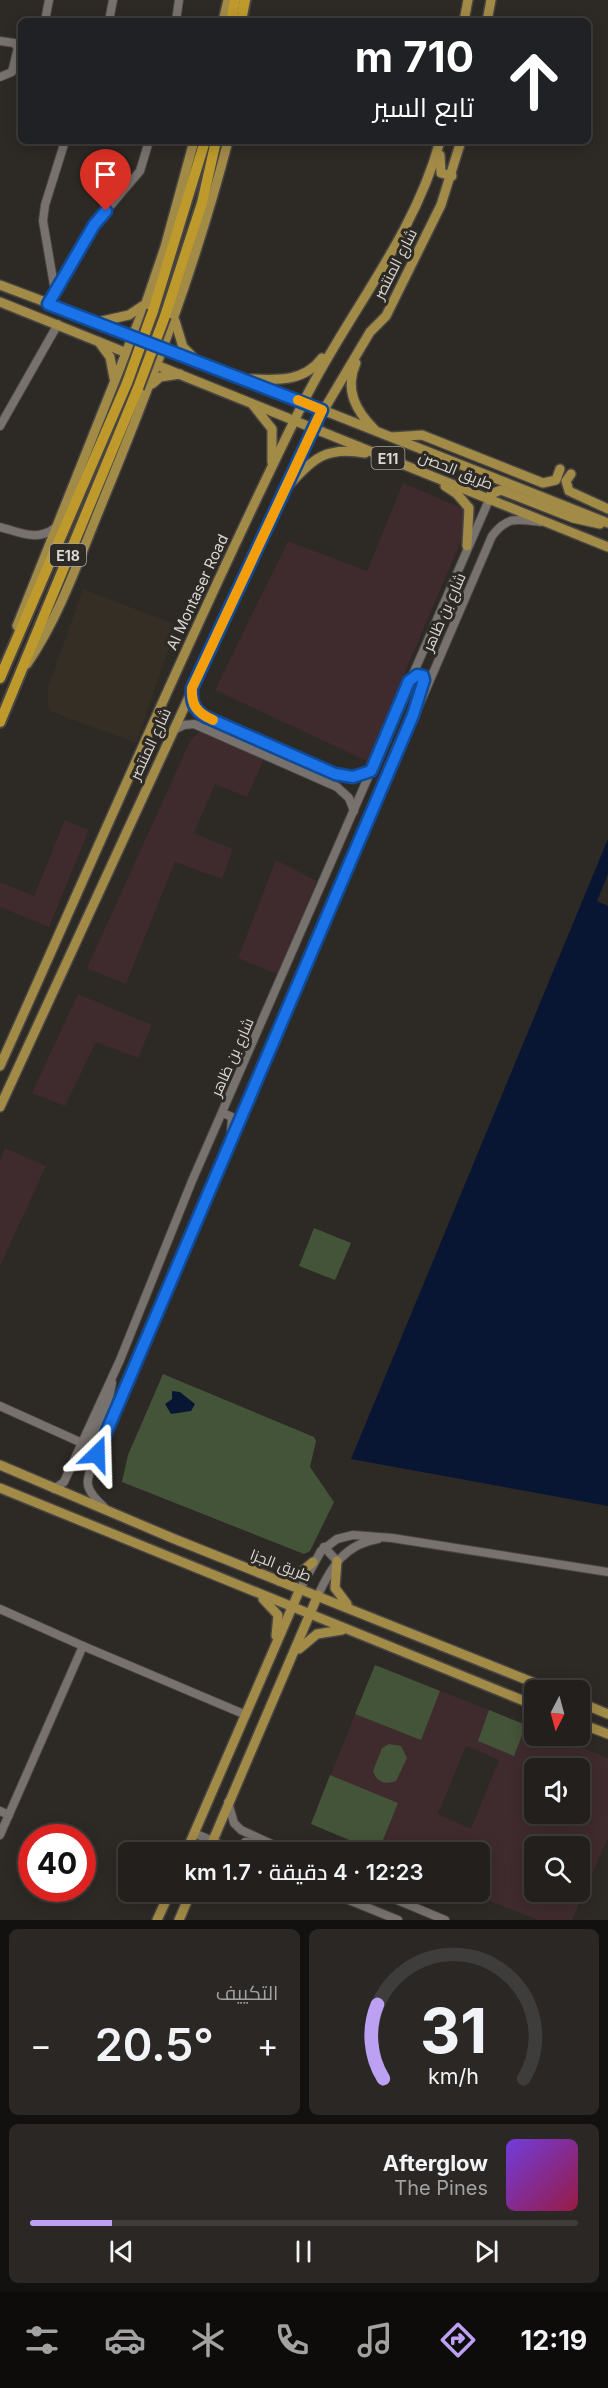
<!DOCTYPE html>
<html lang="ar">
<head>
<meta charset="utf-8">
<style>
	:root { --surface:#221f1c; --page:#2a2725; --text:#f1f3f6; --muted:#a2a2a3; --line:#3f3d3b; --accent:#bca0f2 }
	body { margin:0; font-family:Inter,Cairo,sans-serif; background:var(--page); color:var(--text); direction:rtl; height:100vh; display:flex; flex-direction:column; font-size:22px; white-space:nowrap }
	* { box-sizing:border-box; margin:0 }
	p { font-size:20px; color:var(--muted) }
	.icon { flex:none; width:33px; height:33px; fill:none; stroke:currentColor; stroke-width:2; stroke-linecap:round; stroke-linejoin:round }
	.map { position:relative; height:1920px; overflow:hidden; direction:ltr }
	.sheet { display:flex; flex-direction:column; gap:9px; padding:9px; background:#13110f; flex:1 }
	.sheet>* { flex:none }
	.hud { position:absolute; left:18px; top:18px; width:573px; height:126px; border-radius:9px; box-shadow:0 3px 15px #0003,0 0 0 2px var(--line); direction:rtl; background:#202124; color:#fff; overflow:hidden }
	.needle { width:39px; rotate:186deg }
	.tools { position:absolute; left:524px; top:1680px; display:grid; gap:12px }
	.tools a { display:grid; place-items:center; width:66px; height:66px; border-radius:9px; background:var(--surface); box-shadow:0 3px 15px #0003,0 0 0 2px var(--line); font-size:30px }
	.speed { position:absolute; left:18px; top:1824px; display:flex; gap:12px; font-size:30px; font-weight:700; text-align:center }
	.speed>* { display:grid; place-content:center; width:78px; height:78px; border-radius:50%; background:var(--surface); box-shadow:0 3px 15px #0003,0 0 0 2px var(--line); line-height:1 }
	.speed .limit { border:9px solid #d22; background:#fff; color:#111 }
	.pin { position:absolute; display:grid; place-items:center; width:51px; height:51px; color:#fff; margin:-62px -26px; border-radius:50% 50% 50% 0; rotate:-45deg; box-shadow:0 0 6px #0007 }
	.pin .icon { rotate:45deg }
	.me { position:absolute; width:66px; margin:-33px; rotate:22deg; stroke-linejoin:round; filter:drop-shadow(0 0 4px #0008) }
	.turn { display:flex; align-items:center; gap:21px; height:126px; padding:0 18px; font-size:27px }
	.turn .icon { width:78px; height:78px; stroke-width:2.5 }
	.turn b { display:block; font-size:42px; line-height:51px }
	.big { font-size:45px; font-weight:600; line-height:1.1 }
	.sheet .widget { flex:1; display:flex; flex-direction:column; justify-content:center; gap:9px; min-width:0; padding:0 21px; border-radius:9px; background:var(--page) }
	.sheet .dial { align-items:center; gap:0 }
	.dial svg { height:156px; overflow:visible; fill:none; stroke:var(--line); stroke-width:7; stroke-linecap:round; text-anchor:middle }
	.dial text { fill:var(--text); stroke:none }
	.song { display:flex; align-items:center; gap:18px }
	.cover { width:72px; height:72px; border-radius:9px; background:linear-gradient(135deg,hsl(260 70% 55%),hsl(340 70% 35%)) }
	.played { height:6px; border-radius:3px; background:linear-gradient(90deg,var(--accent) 15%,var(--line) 15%) }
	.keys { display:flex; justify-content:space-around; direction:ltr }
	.heat { display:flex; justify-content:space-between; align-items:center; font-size:33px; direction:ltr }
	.sheet .tiles { flex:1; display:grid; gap:9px; grid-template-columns:1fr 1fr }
	.widget:last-child { grid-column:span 2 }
	.trip { position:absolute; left:118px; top:1842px; width:372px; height:60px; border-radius:9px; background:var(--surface); box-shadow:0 3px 15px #0003,0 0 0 2px var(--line); font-weight:600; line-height:60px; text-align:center; direction:rtl }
	.menu { display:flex; height:96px; justify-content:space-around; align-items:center; background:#0e0c0b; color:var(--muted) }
	.menu .icon { width:42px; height:42px }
	.menu .active { color:var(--accent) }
	.menu b { font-size:27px; color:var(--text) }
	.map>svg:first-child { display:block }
	.commercial { fill:#3f2b2e; fill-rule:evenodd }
	.built { fill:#352e24 }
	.green { fill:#445438 }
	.water { fill:#081633 }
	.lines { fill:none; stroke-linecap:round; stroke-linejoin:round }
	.minor-casing { stroke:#484542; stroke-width:10 }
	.major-casing { stroke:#484542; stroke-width:12 }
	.highway-casing { stroke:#484542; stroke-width:14 }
	.minor { stroke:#77726d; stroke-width:8 }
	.major { stroke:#a28a47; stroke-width:9 }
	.highway { stroke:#be9a2d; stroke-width:10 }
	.highway-bridge-casing { stroke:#484542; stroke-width:14; stroke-linecap:butt }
	.highway-bridge { stroke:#be9a2d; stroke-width:10 }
	.route-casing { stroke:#114b97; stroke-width:15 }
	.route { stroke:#1a73e8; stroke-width:10 }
	.slow { stroke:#f59e0b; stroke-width:10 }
	.labels { text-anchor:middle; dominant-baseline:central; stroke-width:6; stroke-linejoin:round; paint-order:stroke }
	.shield { fill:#2d2925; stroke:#a6a4a0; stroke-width:1.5 }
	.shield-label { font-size:14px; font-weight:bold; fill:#dad8d5 }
	.street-label { font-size:15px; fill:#dad8d5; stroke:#2d2925 }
</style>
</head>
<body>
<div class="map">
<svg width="608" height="1920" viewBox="0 0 608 1920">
	<rect width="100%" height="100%" fill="#2d2925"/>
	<g class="commercial">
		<path d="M403,483L473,513L367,761L215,690L288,541L367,571Z"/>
		<path d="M200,732L265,757L247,797L215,784L194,833L233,849L222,879L175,862L126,984L87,968L191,739Z"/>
		<path d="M65,820L89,830L49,927L0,907V882L34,896Z"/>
		<path d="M276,860L317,881L277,974L238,958Z"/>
		<path d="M78,994L152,1025L138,1058L96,1042L65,1106L32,1093Z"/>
		<path d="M5,1148L46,1166L0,1266V1160Z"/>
		<path d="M375,1665L534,1728V1736H552L608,1758V1838L572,1920H538L467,1892H480V1852H377L311,1824ZM466,1746L499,1760L471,1829L438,1814ZM534,1768H579V1814H534ZM534,1846H579V1892H534Z"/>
	</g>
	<path class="built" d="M83,589L177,625L136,743L52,712L48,707V688Z"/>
	<g class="green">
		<path d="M314,1228L351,1243L335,1280L299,1266Z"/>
		<path d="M163,1374L314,1437L316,1441L310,1467L334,1502L310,1551L304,1554L122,1482L128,1455Z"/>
		<path d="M375,1665L440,1691L421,1740L355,1714Z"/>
		<path d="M489,1710L526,1725L514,1756L478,1741Z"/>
		<path d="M389,1744L401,1746L407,1758L396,1781C385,1785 376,1782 373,1771L382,1748Z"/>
		<path d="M330,1775L398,1803L378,1852L311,1824Z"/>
	</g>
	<g class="water">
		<path d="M608,839V874L597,901L608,906V1506L351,1459Z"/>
		<path d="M172,1391L180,1392L195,1404L191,1411L171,1414L165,1404L172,1399Z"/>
	</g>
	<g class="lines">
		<g class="minor-casing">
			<g id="minor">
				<path d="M45,21L49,0"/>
				<path d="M109,21L113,0"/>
				<path d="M176,21L179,0"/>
				<path d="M0,41L14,43L18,48L12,72L0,77"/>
				<path d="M55,291L43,221L45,205L65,141"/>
				<path d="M48,304L94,225L140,171L149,141"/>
				<path d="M0,426L58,324"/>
				<path d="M0,527C19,532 37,542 55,528"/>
				<path d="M411,679L417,674L423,676L422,688"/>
				<path d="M191,694C191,705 197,712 206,717L335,774L353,777L371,771"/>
				<path d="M174,730L184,725L194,724L337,787L349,798L354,811"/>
				<path d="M223,1113L232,1117L231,1131"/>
				<path d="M0,1406L82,1443"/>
				<path d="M97,1454L90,1450L89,1445L108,1402L112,1383"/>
				<path d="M54,1489L64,1482L120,1360L192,1181L489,500"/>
				<path d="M104,1507C81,1486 86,1481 97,1454L492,536C507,516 517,519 540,522"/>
				<path d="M324,1547L337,1561"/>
				<path d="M300,1589L321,1551L337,1539L353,1535L392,1538L608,1572"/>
				<path d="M318,1595C331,1567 345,1544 378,1539"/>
				<path d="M0,1609L83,1646"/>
				<path d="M228,1802L234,1823L241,1830L289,1852"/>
				<path d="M0,1811L9,1815"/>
				<path d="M194,1833L238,1852"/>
				<path d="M0,1835L83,1646L246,1715"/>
				<path d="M245,1852L242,1847L245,1842L261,1844"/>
				<path d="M329,1892L398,1920"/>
				<path d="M378,1892L445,1920"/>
			</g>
		</g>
		<g class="major-casing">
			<g id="major">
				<path d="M223,21L228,0"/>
				<path d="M464,21L468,0"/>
				<path d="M487,21L491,0"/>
				<path d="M440,155L441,173L452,176"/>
				<path d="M0,285L133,335L608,523"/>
				<path d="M0,302L608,547"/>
				<path d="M102,321L129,315L144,305"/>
				<path d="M175,321L183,347L192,356"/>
				<path d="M99,342L110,357L114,378"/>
				<path d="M356,363C344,390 356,411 375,430"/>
				<path d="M251,379C278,380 304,382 322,358"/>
				<path d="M152,384L160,377L180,374"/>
				<path d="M253,405L272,429V462"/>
				<path d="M392,437L422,435L543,483L556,480L560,469"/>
				<path d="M571,474L566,481L569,491L608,509"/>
				<path d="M289,485C314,458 326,446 365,453"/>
				<path d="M445,486L457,494L469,508L467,546"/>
				<path d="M489,500L491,494L501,490L573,518L600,524"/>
				<path d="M17,626L146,303L165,247L194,141"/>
				<path d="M27,664C60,616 80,556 102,503C151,384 196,265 228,141"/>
				<path d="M0,1066C100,844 196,620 304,401C348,313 414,237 440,141"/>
				<path d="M0,1107L313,428L370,332L386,316L441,205L461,141"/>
				<path d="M0,1465L172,1538L552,1690"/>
				<path d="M0,1488L534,1705"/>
				<path d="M337,1561L335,1588L347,1604"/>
				<path d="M279,1581L298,1575L313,1562"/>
				<path d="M263,1599L278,1615L276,1636"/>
				<path d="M299,1649L317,1634L342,1630"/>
				<path d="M579,1702L608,1714"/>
				<path d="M579,1723L608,1734"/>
				<path d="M186,1852L300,1589"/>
				<path d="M208,1852L318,1595"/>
				<path d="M217,1852L229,1848"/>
				<path d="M157,1920L170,1892"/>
				<path d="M179,1920L191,1892"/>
			</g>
		</g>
		<g class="highway-casing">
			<g id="highway">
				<path d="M231,21L235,0"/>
				<path d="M241,21L245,0"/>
				<path d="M153,311L205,141"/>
				<path d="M165,316L202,203L216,141"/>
				<path d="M0,678L127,383"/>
				<path d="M0,722L138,388"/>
			</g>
		</g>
		<use href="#minor" class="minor"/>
		<use href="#major" class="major"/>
		<use href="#highway" class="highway"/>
		<g class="highway-bridge-casing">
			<g id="highway-bridge">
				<path d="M127,383L153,311"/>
				<path d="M138,388L165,316"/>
			</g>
		</g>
		<use href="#highway-bridge" class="highway-bridge"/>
	</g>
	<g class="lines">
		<g class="route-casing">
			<path id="route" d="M97,1454L413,715L424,680L423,676L417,675L409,681L371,771L353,777L335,774L206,717C194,710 191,702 192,688L322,410L48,304L94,225L106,211"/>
		</g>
		<use href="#route" class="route"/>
		<path class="slow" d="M213,720C197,713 191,705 192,688L322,410L298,400"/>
	</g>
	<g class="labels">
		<g class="shield">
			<rect x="371.5" y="447" width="33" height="22" rx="4.5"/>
			<rect x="50" y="544" width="36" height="22" rx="4.5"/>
		</g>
		<g class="shield-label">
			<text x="388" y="458">E11</text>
			<text x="68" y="555">E18</text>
		</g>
		<g class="street-label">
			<text transform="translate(395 264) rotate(-63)">شارع المنتصر</text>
			<text transform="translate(456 470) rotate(22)">طريق الحصن</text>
			<text transform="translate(197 592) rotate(-65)">Al Montaser Road</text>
			<text transform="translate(444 612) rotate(-66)">شارع بن ظاهر</text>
			<text transform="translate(150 744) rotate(-65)">شارع المنتصر</text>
			<text transform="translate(232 1057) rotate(-66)">شارع بن ظاهر</text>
			<text transform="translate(281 1565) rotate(21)">طريق الجزا</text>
		</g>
	</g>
</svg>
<div class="tools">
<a><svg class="needle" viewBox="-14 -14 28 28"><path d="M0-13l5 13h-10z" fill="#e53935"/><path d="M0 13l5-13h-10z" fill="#a2a2a3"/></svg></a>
<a><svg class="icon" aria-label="sound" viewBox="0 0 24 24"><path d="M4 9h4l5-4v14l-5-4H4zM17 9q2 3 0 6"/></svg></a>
<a><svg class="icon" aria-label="search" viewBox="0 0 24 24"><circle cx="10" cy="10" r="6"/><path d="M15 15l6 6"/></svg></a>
</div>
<div class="speed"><div class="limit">40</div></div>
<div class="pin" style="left:106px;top:211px;background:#d93025"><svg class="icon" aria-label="arrive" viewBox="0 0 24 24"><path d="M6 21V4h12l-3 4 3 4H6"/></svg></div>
<svg class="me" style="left:97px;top:1454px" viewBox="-20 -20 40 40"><path d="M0-17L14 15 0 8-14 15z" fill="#1a73e8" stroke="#fff" stroke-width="4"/></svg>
<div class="trip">12:23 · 4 دقيقة · 1.7 km</div>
<div class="hud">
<div class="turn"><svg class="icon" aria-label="ahead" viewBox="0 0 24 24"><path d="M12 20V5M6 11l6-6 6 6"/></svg><div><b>710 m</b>تابع السير</div></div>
</div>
</div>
<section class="sheet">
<div class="tiles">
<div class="widget dial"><svg viewBox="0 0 100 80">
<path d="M14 69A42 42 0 1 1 86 69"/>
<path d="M14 69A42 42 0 0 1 11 31" stroke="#bca0f2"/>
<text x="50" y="56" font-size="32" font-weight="700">31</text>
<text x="50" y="72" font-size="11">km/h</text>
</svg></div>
<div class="widget"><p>التكييف</p>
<div class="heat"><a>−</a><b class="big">20.5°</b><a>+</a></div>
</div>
<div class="widget">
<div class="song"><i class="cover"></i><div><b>Afterglow</b><p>The Pines</p></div></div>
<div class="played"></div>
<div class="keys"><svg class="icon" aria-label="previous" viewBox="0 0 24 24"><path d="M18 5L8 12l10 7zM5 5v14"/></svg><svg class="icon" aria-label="pause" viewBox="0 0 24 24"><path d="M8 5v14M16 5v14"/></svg><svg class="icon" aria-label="next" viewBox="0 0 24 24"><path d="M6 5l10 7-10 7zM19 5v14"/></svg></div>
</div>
</div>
</section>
<nav class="menu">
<b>12:19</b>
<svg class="icon active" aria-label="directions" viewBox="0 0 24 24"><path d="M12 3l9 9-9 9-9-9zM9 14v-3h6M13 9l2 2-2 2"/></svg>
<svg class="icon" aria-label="music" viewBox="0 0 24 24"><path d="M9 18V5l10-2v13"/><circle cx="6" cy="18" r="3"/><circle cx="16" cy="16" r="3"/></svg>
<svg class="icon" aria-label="phone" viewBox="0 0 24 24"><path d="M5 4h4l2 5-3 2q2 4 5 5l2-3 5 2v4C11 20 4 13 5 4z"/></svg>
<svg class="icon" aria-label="climate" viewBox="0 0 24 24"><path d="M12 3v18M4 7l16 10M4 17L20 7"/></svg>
<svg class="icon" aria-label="car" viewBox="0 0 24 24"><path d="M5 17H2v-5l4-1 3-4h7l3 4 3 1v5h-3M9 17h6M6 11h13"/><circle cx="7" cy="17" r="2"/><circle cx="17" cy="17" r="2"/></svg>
<svg class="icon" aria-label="filters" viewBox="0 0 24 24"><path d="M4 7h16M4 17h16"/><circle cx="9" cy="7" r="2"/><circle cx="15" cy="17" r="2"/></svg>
</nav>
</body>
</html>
